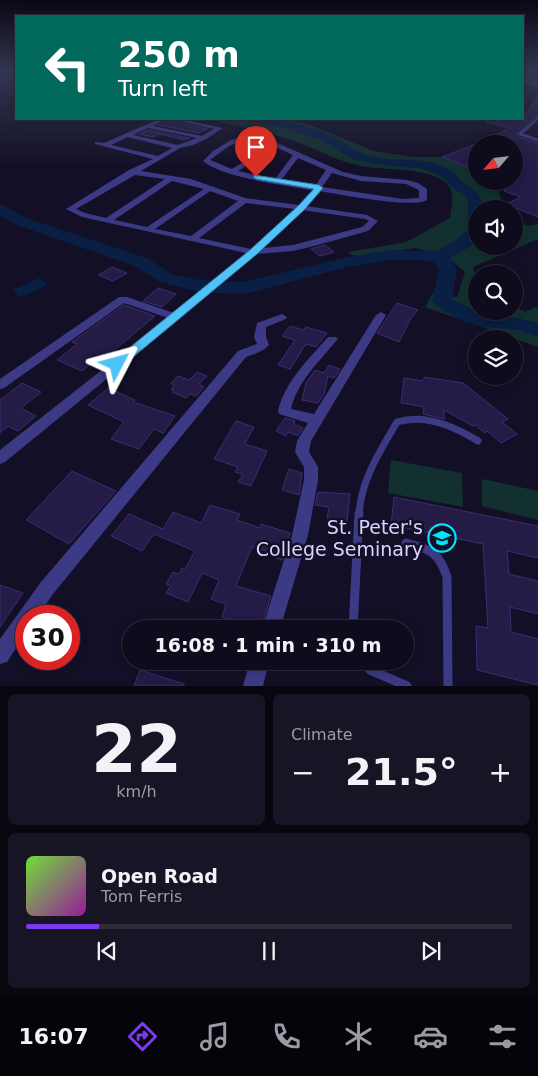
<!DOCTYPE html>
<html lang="en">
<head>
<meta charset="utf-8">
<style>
	:root { --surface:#0e0b1c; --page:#171425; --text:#f1f3f6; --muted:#9b9ba3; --line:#2e2b3b; --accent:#7c3aed }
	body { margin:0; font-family:"DejaVu Sans",sans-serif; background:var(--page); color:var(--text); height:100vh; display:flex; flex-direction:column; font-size:19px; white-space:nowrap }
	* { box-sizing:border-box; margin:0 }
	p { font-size:16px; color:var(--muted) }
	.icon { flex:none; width:28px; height:28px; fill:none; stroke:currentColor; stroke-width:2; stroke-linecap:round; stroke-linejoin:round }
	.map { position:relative; height:686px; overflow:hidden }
	.details { display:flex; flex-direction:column; gap:8px; padding:8px; background:#08060f; flex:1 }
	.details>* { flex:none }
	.banner { position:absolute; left:15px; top:15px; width:509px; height:105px; border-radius:0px; box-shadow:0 2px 12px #0003,0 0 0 1px var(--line); background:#00695c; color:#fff; overflow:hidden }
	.needle { width:32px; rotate:242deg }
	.fabs { position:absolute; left:468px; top:135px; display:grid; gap:10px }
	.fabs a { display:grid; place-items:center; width:55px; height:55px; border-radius:50%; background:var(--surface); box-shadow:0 2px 12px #0003,0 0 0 1px var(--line); font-size:25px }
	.speed { position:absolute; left:15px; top:605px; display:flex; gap:10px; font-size:25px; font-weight:700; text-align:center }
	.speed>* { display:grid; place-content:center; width:65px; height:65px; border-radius:50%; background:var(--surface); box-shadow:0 2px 12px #0003,0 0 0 1px var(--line); line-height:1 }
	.speed .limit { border:8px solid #d22; background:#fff; color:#111 }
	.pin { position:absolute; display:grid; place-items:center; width:42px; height:42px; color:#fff; margin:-51px -21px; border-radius:50% 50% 50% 0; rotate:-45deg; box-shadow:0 0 5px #0007 }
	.pin .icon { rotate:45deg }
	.me { position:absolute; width:55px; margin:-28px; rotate:51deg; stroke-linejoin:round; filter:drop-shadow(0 0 4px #0008) }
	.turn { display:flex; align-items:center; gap:18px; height:105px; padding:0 20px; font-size:22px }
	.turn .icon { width:65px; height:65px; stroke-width:2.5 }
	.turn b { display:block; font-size:35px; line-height:42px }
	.big { font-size:38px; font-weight:700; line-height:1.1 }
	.details .widget { flex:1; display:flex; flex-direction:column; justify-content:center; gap:8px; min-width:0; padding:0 18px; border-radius:8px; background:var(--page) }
	.details .dial { align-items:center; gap:0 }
	.dial b { font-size:65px; line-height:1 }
	.song { display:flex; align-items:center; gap:15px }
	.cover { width:60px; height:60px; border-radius:8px; background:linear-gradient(135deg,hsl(100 70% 55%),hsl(300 70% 35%)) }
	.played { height:5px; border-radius:2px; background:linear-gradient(90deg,var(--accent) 15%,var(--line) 15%) }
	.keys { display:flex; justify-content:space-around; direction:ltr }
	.heat { display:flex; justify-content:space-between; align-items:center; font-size:28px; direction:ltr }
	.details .tiles { flex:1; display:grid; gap:8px; grid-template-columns:1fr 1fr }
	.widget:last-child { grid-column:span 2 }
	.trip { position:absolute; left:122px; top:620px; width:292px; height:50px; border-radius:25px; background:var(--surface); box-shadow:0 2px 12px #0003,0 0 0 1px var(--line); font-weight:700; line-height:50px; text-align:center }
	.dock { display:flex; height:80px; justify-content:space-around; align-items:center; background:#06040b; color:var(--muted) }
	.dock .icon { width:35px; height:35px }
	.dock .active { color:var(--accent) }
	.dock b { font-size:22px; color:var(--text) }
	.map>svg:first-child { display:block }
	.green { fill:#12302f }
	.water { fill:#0a1f44 }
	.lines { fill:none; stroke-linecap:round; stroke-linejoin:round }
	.river { fill:#0a1f44; fill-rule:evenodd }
	.building { fill:#241b47; stroke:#3b2d73 }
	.service-far3 { stroke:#3d3a85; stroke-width:2.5 }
	.service-far2 { stroke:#3d3a85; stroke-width:3 }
	.service-far1 { stroke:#3d3a85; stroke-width:7 }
	.service { stroke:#3d3a85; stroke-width:9 }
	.minor { fill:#3d3a85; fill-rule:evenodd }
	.tertiary { fill:#3d3a85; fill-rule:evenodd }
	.route { fill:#4fc3f7; stroke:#337fa1 }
	.labels { text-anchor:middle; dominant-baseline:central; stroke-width:5; stroke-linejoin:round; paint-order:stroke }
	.near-poi-label { font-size:19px; fill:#d9d4ff; stroke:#130f26; text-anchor:end }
</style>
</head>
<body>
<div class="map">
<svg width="538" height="686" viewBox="0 0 538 686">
	<rect width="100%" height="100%" fill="#130f26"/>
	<g class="green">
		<path d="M205,119H279L305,123L374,151L413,157H442L476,170V181H495L504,209H476V246H514V219L527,226L538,224V239L473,267L476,279V311H514V306L525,312L535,307L538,308V347L425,307L432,294L457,297L465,272L447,257L415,248L355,257L348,252L406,242L450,218C452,205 456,191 445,182C427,168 389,170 366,167C340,163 318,149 294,141C265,131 235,125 205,119Z"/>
		<path d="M391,460L462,473L463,507L388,493Z"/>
		<path d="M482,479L538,491V520L482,506Z"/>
	</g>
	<path class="water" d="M40,278L48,285L20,297L12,290Z"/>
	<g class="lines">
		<path class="river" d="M247,119C275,119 302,124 328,134C340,139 350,148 361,153C388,165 422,153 450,170C456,173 459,180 464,183C475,191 482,193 483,209H476V239L471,246L450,258L457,269L452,299L484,315L518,318L538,323V337L518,330L484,327L466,322L445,312L432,301L439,269L434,261L390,260L348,267L244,294L199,292L160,282L135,266L14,224L0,215V204L26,218L147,258L172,274L199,280L244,282L348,257L390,250L437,251L459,238L468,229V202L463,194L454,189L441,176L420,168L391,166L355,160L321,140L284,128L248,121Z"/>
	</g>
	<g class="building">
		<path d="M538,95V115L517,134L519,137L538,143V217L506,204L521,197L504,191L506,190L503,188L514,183V144L479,143L510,128L486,122L487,119H523Z"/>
		<path d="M168,120L170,121L207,129L199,133L158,125Z"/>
		<path d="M148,130L189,138L185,140L160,134L153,137L139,134Z"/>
		<path d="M476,144V170L442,157Z"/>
		<path d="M325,245L334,252L320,256L311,249Z"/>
		<path d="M112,267L127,273L113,281L98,275Z"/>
		<path d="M158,288L176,294L162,307L143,301Z"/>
		<path d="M397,303L418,310L411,318L399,342L377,333Z"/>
		<path d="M124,305L155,316L112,352L117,354L104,365L94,361L82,371L57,360L77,344L72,342Z"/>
		<path d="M290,326L304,330L306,327L327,333L316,347L306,344L290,369L278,365L295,340L282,336Z"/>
		<path d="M329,365L340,369L334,378L328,376L324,394L318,403L302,400L306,383L315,370L324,373Z"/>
		<path d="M197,372L207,376L199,384L204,387L196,396L190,394L186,398L172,392L174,390L171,389L174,386L171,383L178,376L189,380Z"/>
		<path d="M425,377L463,383L508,419L502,422L517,434L501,443L487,431L485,433L475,425L473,426L444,410V419L423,414L424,407L401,403L404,378L422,381Z"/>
		<path d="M22,383L41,392L21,408L36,416L18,431L8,426L0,433V400Z"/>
		<path d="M108,388L135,400L133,402L175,416L163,433L154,429L139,449L111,439L124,422L88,405Z"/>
		<path d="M285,418L295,421L294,424L303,428L298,436L288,432L286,436L276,431Z"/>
		<path d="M236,421L254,427L245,444L267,451L251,486L238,482L243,474L235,472L238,467L214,459Z"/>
		<path d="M289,469L302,473L299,495L282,490Z"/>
		<path d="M72,471L116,491L69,544L26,520Z"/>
		<path d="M318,492L350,494L347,522L327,518L329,507L315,505Z"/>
		<path d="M394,497L538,526V558L507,551L509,574L538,581V614L510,607L511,632L538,639V685L477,670L476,626L488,628L483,544L391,525Z"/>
		<path d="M210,505L240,514L237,520L260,528L261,524L290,533L282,560L272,557L273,553L252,547L236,586L271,596L261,627L222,617L226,604L211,599L219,580L202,573L188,602L166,593L171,586L166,584L173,572L179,574L182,568L185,569L195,551L154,534L142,551L111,536L129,514L163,529L173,512L201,523Z"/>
		<path d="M0,585L23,593L0,627Z"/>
		<path d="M140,670L184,684V686H134Z"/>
	</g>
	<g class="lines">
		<path class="service-far3" d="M532,123L538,118"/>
		<path class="service-far2" d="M534,122L520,134L538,140"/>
		<path class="service-far1" d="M359,514C361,480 380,451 397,422C425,413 454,426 478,441"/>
		<g class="service">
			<path d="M406,543C430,549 439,552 447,577L448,686"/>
			<path d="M353,629L359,513"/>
			<path d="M363,661L370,670L407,686"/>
		</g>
		<g class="minor">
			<path d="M538,78V81L534,85H530V83Z"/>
			<path d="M159,119H166L153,126L202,136L214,129L170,119H181L223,128L206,139L193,145L180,148L141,171L191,179L245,198L299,205L312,190C284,185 223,178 203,161L213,151L231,140L251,134L259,135L343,172L361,176L407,180L418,183L427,189V200C414,209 338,194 319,191L306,206L367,215L378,221L368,231L314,246L293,251L256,254L180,319L5,462L0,464V450L168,318L124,303L4,388L0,389V379L119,297H127L174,313L246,253L82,217L66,209L129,170L153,159L95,144V142L104,143ZM148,128L197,138L178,145L133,135ZM128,137L172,148L158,156L111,145ZM251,138L271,145L232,169L210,160L229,146ZM276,147L293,155L275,179L238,171ZM298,158L326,170L315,186L281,180ZM332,173L361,181L406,184L419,190V198L403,199L322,187ZM135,175L165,179L106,218L85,213L76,209ZM172,181L204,189L147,227L114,220ZM210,191L238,201L191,236L155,229ZM246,203L295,209L251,249L199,238ZM302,210L365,219L369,221L362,227L293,245L263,248Z"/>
			<path d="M381,312L386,315L311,441L309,452L318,467V480L308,535L280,629H262L292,535L304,480V467L295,452L297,441L308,423L279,414L278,411C285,381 309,359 328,337H336L338,339L336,341C319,362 297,382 291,409L314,414L376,315Z"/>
			<path d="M282,314L287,317L286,319L266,327V337L269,345C263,352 254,354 246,357L53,594L38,616H26V633L7,662L0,664V639L41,582L238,351L257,344L254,337L257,323Z"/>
			<path d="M250,661H269L263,686H243Z"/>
		</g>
		<path class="tertiary" d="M522,80L538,83V87L522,84Z"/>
	</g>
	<linearGradient id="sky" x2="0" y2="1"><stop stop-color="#0a0815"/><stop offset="0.43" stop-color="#333752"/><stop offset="1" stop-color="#333752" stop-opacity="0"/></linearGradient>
	<rect width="538" height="167" fill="url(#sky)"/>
	<path class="route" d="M254,175L319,185L323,188L304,210L257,254L121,367H113L111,364L113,361L250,250L298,206L314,189L256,179L253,177Z"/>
	<defs>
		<g id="university-ring" transform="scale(1.4375)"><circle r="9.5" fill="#130f26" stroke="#00e5ff" stroke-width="1.5"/><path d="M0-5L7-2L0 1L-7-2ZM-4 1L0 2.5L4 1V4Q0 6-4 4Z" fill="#00e5ff"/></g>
	</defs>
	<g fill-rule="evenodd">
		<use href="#university-ring" x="442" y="538"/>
	</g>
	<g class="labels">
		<g class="near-poi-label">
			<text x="423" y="527">St. Peter's<tspan x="423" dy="22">College Seminary</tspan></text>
		</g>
	</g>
</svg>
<div class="fabs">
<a><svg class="needle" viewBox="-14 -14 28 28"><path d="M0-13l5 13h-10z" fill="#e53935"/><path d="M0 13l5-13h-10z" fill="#9b9ba3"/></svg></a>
<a><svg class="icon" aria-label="sound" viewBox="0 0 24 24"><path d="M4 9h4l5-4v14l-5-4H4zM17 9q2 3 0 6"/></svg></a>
<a><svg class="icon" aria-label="search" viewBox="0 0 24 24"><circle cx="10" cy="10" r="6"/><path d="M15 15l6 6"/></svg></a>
<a><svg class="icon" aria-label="layers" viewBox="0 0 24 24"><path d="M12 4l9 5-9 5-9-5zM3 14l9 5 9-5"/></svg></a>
</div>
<div class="speed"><div class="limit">30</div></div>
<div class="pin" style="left:256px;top:177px;background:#d93025"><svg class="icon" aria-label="arrive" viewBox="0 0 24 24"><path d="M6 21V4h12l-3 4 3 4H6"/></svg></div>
<svg class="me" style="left:117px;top:364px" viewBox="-20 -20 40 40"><path d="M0-17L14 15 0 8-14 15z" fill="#4fc3f7" stroke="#fff" stroke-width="4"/></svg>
<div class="trip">16:08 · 1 min · 310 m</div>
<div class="banner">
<div class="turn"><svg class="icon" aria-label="left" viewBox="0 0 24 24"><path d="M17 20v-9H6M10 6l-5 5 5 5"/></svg><div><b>250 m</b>Turn left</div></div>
</div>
</div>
<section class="details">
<div class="tiles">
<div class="widget dial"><b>22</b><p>km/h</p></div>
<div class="widget"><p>Climate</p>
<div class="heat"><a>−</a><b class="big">21.5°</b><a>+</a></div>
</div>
<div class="widget">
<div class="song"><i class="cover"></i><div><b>Open Road</b><p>Tom Ferris</p></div></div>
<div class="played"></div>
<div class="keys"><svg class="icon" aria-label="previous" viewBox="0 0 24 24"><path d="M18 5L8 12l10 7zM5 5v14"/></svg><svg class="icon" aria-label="pause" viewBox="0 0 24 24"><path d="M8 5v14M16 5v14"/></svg><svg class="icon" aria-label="next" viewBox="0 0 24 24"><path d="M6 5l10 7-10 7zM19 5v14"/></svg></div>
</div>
</div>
</section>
<nav class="dock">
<b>16:07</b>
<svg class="icon active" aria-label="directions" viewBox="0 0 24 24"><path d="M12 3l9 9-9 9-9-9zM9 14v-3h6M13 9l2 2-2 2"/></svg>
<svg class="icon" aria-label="music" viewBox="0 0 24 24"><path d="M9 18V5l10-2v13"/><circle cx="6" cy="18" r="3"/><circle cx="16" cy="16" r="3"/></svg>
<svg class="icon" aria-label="phone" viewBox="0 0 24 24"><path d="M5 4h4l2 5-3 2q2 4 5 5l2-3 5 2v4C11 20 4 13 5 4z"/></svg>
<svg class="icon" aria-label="climate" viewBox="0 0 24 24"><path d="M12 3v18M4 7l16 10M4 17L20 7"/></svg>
<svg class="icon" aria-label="car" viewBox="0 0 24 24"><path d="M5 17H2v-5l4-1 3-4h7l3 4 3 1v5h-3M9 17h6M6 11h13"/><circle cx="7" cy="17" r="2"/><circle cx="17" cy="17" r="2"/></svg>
<svg class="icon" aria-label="filters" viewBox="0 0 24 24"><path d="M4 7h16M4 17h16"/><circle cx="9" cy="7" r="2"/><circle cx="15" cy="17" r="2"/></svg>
</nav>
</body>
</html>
